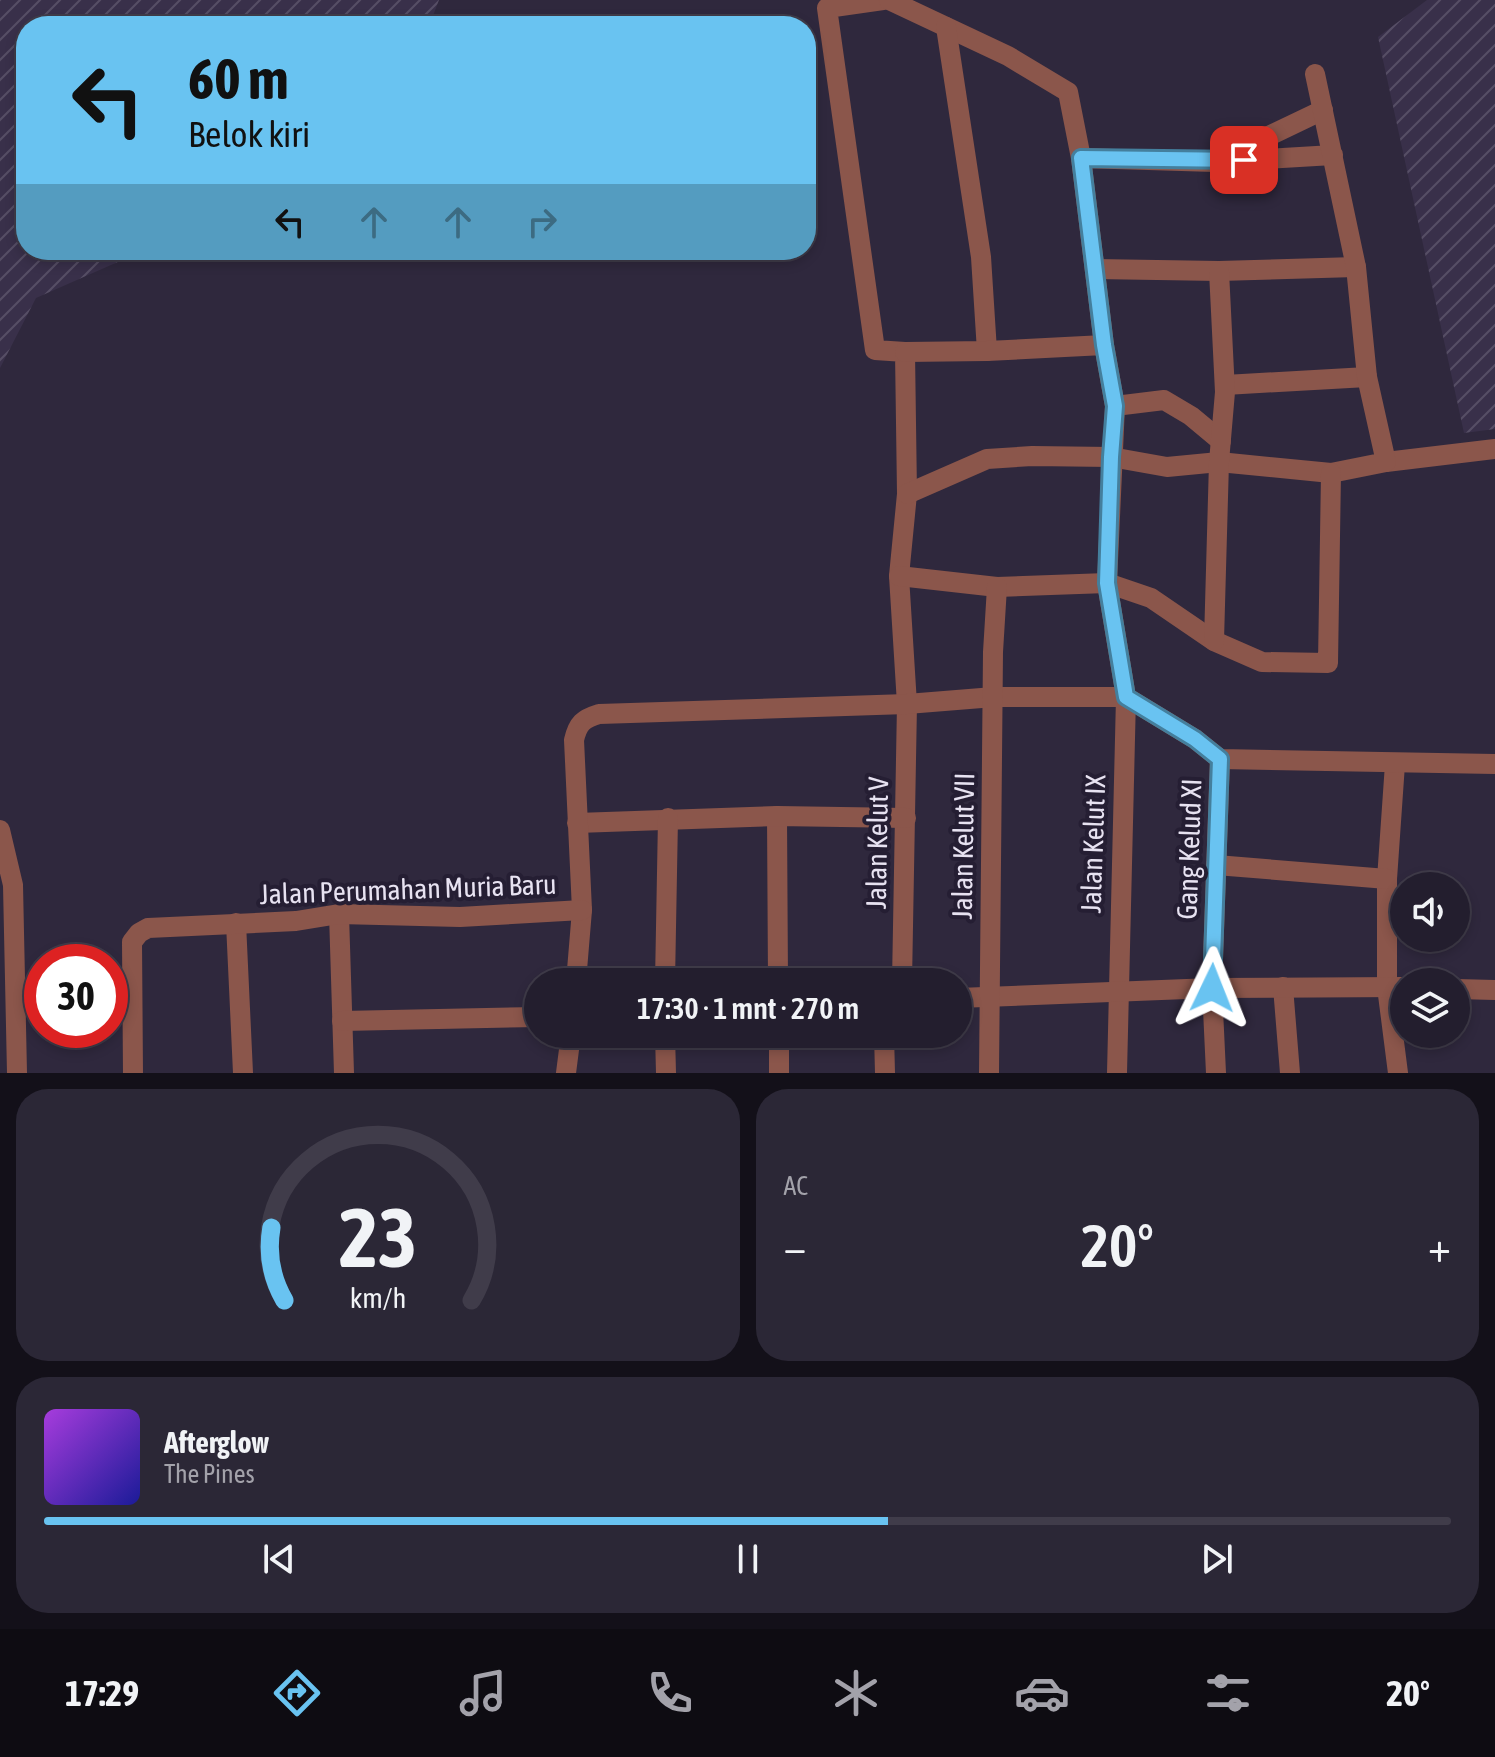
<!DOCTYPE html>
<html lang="id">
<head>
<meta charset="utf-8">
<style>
	:root { --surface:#231e2e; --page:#2b2736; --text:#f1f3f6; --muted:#a3a2aa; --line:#403c4a; --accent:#69c3f1 }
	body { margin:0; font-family:"Asap Condensed",sans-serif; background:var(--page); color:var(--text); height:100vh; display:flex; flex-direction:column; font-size:30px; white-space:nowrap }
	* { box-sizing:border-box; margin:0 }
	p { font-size:26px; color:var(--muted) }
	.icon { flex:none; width:44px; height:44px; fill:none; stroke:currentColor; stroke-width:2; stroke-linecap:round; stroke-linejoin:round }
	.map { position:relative; height:1073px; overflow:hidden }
	.sheet { display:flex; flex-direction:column; gap:16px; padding:16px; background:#131019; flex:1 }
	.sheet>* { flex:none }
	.hud { position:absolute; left:16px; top:16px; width:800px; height:244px; border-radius:32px; box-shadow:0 4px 12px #0003,0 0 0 2px var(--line); background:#69c3f1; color:#111; overflow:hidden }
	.buttons { position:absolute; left:1390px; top:872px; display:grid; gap:16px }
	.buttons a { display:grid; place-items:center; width:80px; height:80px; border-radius:50%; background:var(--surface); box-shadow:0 4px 12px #0003,0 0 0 2px var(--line); font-size:40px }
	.speed { position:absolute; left:24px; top:944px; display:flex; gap:16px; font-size:40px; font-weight:700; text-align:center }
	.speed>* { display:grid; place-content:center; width:104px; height:104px; border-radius:50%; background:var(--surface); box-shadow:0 4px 12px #0003,0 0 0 2px var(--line); line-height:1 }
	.speed .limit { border:12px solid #d22; background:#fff; color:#111 }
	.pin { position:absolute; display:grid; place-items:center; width:68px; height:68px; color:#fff; margin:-34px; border-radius:16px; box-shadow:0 4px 12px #0006 }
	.me { position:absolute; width:88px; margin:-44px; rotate:2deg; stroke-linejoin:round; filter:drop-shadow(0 0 6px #0008) }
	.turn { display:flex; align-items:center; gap:28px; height:168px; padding:0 40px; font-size:36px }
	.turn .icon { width:104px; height:104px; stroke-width:2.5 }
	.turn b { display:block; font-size:56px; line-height:68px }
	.lanes { display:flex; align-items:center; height:76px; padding:0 40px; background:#0003; justify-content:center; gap:40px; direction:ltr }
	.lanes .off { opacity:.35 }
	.big { font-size:60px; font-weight:600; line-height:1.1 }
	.sheet .card { flex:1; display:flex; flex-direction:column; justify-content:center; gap:12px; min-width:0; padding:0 28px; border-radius:32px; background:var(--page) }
	.sheet .dial { align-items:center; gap:0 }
	.dial svg { height:208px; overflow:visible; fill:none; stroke:var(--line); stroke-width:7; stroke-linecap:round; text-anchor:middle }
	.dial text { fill:var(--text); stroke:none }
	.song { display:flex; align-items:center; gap:24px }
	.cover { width:96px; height:96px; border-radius:12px; background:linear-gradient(135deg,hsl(280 70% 55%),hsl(240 70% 35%)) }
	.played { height:8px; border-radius:4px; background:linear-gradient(90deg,var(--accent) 60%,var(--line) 60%) }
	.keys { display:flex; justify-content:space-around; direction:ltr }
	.heat { display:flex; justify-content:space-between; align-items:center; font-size:44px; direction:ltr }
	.sheet .tiles { flex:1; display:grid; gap:16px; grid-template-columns:1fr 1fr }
	.card:last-child { grid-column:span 2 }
	.trip { position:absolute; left:524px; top:968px; width:448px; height:80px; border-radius:40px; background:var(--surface); box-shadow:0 4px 12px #0003,0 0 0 2px var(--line); font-weight:600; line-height:80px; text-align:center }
	.tab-bar { display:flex; height:128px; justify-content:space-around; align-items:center; background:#0e0c12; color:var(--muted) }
	.tab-bar .icon { width:56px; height:56px }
	.tab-bar .active { color:var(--accent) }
	.tab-bar b { font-size:36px; color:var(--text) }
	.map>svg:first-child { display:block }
	.industrial { fill:url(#industrial-furrows) }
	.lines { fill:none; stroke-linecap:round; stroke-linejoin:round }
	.street { stroke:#8b564b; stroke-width:20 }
	.route-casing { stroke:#447f9d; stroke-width:20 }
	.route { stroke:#69c3f1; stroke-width:14 }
	.labels { text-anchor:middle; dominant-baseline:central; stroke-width:8; stroke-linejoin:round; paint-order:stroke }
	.street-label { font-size:28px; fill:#e7e2f1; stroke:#251e33 }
</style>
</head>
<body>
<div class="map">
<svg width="1495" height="1073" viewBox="0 0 1495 1073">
	<defs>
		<pattern id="industrial-furrows" width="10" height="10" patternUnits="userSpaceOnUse" patternTransform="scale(2)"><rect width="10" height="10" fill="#39304a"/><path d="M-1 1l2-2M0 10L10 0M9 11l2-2" fill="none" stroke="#564e65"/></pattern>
	</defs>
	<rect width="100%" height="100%" fill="#2f283d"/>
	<g class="industrial">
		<path d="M0,0H439L429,26H26V250H145L36,298L0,368Z"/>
		<path d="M1427,0H1495V429L1464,433L1378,37Z"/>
	</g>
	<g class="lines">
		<g class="street">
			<path d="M883,0L827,8L875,350L905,352L907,494L899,576L907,704L902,982"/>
			<path d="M889,0L1008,56L1068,92L1081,158L1104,345L1115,406L1107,583L1126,697L1117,1073"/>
			<path d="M946,27L981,257L987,351"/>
			<path d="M1225,157L1323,110"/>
			<path d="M1081,158L1215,162L1333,155"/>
			<path d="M1095,269L1219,271L1356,267"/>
			<path d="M905,352L987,351L1104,345"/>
			<path d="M1225,385L1367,377"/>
			<path d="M1115,406L1164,400L1191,416L1221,441"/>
			<path d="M1386,462L1495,449"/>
			<path d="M907,494L987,459L1032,456L1111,457L1167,467L1219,462L1331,473L1386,462L1367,377L1356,267L1315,74"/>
			<path d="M899,576L997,587L1107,583L1151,598L1214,641L1262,662L1328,663L1331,473"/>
			<path d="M1214,641L1219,462L1225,392L1219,271"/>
			<path d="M1395,764L1387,879V987L1398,1073"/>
			<path d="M777,816L778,982"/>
			<path d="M577,823L777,816L906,818"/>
			<path d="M0,830L13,885L17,1073"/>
			<path d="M1216,865L1387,879"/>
			<path d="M339,914L344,1073"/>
			<path d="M236,923L243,1073"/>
			<path d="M576,982L582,910L574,740C578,723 583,719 599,714L907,704L994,697H1126L1195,739L1220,759L1495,764"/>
			<path d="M665,982L668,818"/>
			<path d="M1283,987L1290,1073"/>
			<path d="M1456,989L1495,990"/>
			<path d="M958,998L1212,988L1404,987"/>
			<path d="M342,1021L538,1017"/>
			<path d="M665,1034L666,1073"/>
			<path d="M779,1034V1073"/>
			<path d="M884,1034L885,1073"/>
			<path d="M133,1073L132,942L139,933L148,928L296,921L339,914L460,917L582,910"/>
			<path d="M566,1073L571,1034"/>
			<path d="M989,1073L993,652L997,587"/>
			<path d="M1216,1073L1212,988L1220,759"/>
		</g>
	</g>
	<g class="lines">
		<g class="route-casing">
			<path id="route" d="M1212,988L1220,759L1195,739L1126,697L1107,583L1111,457L1115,406L1104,345L1081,158L1244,160"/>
		</g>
		<use href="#route" class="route"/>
	</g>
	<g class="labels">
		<g class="street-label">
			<text transform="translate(877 843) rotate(-89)">Jalan Kelut V</text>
			<text transform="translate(1093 844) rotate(-88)">Jalan Kelut IX</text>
			<text transform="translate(963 846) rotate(-89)">Jalan Kelut VII</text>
			<text transform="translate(1189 849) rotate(-88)">Gang Kelud XI</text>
			<text transform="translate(408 889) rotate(-2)">Jalan Perumahan Muria Baru</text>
		</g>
	</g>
</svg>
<div class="buttons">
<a><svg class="icon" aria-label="sound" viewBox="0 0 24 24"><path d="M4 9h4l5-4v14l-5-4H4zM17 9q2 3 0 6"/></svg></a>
<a><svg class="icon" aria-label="layers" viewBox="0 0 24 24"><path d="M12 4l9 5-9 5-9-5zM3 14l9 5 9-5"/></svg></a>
</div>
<div class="speed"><div class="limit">30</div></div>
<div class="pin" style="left:1244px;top:160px;background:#d93025"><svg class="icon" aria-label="arrive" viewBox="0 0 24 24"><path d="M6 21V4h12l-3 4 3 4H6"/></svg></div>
<svg class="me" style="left:1212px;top:988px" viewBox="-20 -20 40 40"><path d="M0-17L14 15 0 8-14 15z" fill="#69c3f1" stroke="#fff" stroke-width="4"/></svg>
<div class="trip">17:30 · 1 mnt · 270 m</div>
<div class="hud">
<div class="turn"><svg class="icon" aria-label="left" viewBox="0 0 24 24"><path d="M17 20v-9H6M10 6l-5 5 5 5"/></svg><div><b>60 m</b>Belok kiri</div></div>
<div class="lanes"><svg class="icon" aria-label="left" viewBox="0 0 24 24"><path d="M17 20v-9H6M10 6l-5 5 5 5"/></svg><svg class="icon off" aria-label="ahead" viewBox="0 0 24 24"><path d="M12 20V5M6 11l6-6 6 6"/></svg><svg class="icon off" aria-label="ahead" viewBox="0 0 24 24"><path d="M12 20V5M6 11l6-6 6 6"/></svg><svg class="icon off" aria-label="right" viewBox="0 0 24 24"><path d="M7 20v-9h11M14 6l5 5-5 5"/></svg></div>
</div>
</div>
<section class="sheet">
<div class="tiles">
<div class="card dial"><svg viewBox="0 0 100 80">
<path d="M14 69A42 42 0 1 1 86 69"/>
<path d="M14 69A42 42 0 0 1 9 41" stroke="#69c3f1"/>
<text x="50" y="56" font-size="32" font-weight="700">23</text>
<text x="50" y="72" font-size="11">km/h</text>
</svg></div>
<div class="card"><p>AC</p>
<div class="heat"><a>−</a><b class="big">20°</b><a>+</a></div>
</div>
<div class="card">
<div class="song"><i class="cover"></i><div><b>Afterglow</b><p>The Pines</p></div></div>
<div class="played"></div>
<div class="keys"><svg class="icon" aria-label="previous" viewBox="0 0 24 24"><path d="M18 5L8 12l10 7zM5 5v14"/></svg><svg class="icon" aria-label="pause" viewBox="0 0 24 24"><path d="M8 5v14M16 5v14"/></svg><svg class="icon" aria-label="next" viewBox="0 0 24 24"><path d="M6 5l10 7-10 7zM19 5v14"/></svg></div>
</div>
</div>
</section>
<nav class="tab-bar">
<b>17:29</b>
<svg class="icon active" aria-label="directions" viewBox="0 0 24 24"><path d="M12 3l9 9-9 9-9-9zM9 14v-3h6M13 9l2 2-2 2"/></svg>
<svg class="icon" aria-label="music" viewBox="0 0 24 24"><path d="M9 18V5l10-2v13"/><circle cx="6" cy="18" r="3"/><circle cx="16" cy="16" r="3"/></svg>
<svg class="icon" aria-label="phone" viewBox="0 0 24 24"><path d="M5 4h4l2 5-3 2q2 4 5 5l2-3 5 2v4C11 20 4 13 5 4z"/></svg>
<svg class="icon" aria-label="climate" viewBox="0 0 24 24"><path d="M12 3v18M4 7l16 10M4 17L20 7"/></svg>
<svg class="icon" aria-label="car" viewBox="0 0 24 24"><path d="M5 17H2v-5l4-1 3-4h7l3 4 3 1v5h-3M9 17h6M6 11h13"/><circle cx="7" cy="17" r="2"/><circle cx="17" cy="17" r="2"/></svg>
<svg class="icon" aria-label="filters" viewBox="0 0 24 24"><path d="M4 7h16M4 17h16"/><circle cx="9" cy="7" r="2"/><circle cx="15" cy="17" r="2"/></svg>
<b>20°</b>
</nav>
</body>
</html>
